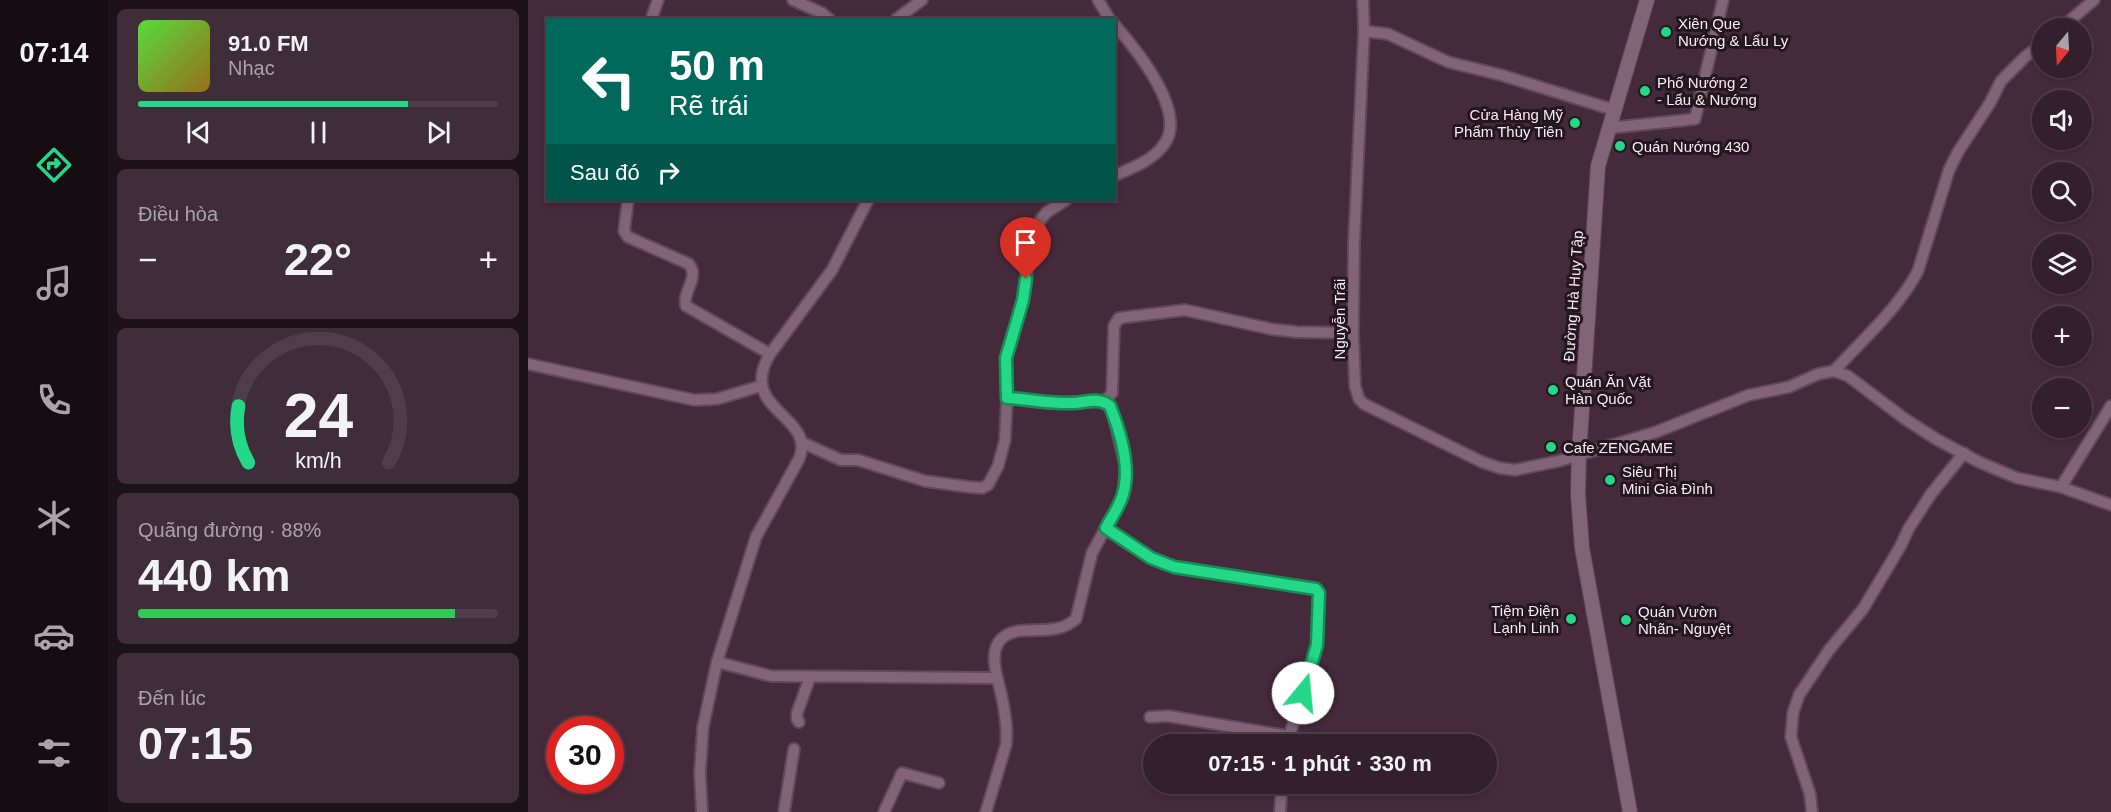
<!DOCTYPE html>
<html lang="vi">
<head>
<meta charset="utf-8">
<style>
	:root { --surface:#34202d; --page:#3f2d39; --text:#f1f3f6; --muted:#a9a3aa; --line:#4e3e49; --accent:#23d886 }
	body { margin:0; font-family:Helvetica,sans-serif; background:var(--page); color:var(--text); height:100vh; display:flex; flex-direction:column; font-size:22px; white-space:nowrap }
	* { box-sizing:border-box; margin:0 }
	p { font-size:20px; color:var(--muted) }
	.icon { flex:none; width:33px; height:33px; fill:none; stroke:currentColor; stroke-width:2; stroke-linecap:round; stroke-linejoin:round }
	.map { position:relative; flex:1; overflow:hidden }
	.drawer { display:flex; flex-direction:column; gap:9px; padding:9px; background:#1d1219; width:420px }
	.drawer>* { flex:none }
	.banner { position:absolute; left:18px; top:18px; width:570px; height:183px; border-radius:0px; box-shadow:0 3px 9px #0003,0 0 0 2px var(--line); background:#00695c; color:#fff; overflow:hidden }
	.needle { width:39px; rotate:198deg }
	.buttons { position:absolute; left:1504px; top:18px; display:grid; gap:12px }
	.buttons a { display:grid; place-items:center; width:60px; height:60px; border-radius:50%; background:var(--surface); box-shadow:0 3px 9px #0003,0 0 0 2px var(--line); font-size:30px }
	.speed { position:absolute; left:18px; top:716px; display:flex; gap:12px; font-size:30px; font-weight:700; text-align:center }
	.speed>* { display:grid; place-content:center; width:78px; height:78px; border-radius:50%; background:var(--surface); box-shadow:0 3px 9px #0003,0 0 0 2px var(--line); line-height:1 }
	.speed .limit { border:9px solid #d22; background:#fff; color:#111 }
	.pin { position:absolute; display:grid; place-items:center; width:51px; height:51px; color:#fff; margin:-62px -26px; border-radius:50% 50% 50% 0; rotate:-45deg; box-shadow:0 0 6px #0007 }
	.pin .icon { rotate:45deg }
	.me { position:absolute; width:66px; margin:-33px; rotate:17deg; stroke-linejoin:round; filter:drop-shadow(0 0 4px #0008) }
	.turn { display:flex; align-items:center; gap:21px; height:126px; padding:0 24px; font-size:27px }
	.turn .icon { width:78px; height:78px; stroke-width:2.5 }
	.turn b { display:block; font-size:42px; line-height:51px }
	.then { display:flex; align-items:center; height:57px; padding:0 24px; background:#0003; gap:12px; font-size:22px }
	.big { font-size:45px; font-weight:800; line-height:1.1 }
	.drawer .card { flex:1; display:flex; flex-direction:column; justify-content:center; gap:9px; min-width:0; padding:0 21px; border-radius:9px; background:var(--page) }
	.drawer .dial { align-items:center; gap:0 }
	.dial svg { height:156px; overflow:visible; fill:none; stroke:var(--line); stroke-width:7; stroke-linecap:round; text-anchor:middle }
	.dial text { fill:var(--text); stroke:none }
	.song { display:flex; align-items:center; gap:18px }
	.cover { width:72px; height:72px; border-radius:9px; background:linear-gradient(135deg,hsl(110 70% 55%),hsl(40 70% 35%)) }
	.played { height:6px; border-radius:3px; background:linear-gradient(90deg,var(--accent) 75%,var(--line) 75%) }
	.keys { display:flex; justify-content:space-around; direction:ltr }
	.heat { display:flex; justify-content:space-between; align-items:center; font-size:33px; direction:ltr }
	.charge { height:9px; border-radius:4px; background:linear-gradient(90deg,#34c759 88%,var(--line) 0) }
	.trip { position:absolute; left:615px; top:734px; width:354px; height:60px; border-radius:30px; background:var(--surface); box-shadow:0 3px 9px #0003,0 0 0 2px var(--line); font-weight:800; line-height:60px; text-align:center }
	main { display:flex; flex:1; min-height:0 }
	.menu { display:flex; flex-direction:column; width:108px; justify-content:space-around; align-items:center; background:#150d12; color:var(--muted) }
	.menu .icon { width:42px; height:42px }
	.menu .on { color:var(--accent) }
	.menu b { font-size:27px; color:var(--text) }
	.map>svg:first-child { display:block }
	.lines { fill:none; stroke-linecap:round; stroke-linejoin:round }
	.minor-casing { stroke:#604959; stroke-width:14 }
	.tertiary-casing { stroke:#604959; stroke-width:16 }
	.minor { stroke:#826377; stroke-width:10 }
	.tertiary { stroke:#826377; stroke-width:14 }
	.route-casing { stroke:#178c57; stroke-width:15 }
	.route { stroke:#23d886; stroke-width:10 }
	.poi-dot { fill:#23d886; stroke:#23171f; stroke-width:2 }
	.labels { text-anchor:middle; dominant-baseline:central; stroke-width:6; stroke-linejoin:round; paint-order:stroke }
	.poi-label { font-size:15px; fill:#fae8f3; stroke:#23171f; text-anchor:start }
	.street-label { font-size:15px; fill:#fae8f3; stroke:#23171f }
</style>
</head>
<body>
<main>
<nav class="menu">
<b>07:14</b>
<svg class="icon on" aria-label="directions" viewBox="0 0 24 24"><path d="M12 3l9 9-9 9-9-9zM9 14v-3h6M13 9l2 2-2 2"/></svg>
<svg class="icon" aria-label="music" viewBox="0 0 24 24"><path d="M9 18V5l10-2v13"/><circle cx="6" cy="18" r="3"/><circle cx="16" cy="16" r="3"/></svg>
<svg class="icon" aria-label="phone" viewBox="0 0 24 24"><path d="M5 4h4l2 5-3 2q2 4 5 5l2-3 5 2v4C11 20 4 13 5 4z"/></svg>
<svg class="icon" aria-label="climate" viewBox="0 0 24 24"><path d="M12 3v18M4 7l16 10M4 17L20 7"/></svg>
<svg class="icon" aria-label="car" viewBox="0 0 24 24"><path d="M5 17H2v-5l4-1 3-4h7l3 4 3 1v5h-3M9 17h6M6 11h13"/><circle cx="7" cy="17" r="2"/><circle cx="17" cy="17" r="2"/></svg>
<svg class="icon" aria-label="filters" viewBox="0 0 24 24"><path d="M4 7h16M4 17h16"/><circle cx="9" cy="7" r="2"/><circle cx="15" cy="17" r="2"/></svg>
</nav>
<section class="drawer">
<div class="card">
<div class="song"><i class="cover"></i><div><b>91.0 FM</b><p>Nhạc</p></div></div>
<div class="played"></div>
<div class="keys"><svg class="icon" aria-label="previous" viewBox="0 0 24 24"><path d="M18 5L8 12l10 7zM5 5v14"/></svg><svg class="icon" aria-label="pause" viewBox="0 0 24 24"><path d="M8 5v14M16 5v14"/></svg><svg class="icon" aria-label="next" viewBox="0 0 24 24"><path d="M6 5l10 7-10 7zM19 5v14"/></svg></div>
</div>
<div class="card"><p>Điều hòa</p>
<div class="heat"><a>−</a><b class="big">22°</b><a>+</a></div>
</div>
<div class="card dial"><svg viewBox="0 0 100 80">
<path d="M14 69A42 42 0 1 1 86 69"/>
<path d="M14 69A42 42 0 0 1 9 40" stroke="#23d886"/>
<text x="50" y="56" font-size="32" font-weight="700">24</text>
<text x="50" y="72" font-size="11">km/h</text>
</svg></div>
<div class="card"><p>Quãng đường · 88%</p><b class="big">440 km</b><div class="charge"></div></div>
<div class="card"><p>Đến lúc</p><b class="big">07:15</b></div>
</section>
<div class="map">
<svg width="1583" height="812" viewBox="0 0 1583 812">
	<rect width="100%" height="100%" fill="#452a3c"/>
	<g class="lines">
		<g class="minor-casing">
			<g id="minor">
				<path d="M265,0L294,13L302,20"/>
				<path d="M570,0L582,20"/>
				<path d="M835,0L836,31L826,242L825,333L827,386L831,399L836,404L954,462L972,468L987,470L1031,461L1128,432L1221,395L1261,387L1290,374L1306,371L1320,376L1377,419L1408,439L1451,462L1489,478L1533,487L1583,505"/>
				<path d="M123,20L130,0"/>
				<path d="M367,20L394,0"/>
				<path d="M586,24C607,48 663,115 634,147C622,162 603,168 586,176"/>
				<path d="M1533,28L1566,0"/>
				<path d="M836,31L860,34L920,62L973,75L1086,110"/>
				<path d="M1081,128L1167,119L1195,0"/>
				<path d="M100,200L96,231L100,237L161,264C172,278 154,291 158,306L242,354"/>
				<path d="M0,364L166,400L189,399L233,386"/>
				<path d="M1306,371C1335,339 1370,309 1390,271L1421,170L1430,152L1462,103L1473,81L1497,57L1515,43"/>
				<path d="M577,401L584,393L586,326L591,318L657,310L743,329L769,332L825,333"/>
				<path d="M275,443L313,460H330L397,481L441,487L454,488L460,485L470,466L477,440L479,398L478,358L495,300L503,242L513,219L519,212L538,200"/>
				<path d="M1533,487L1583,406"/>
				<path d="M578,529L623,558L646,567L788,589L791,593L789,645L759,744"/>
				<path d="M189,662L243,676L468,678"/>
				<path d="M622,717L640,716L760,736"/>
				<path d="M271,722L269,719V713L282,677"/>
				<path d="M174,812L172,773L175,727L189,662L228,537L271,459C289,415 208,411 242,354L304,270L340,200"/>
				<path d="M256,812L266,749"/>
				<path d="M356,812L374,773L411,783"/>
				<path d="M458,812L478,745C480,729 477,713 474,698C471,681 457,649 477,636C496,623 525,639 548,619L564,553L595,496L598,468L585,414L582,406L577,401L521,403L479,398"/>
				<path d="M752,812L754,783"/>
				<path d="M1284,812L1282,794L1263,737L1265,713L1271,695L1301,650L1335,609L1372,547L1381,528L1403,494L1436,453"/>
			</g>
		</g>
		<g class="tertiary-casing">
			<path id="tertiary" d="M1102,812L1054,548L1050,494L1051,454L1070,166L1119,0"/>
		</g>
		<use href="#minor" class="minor"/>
		<use href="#tertiary" class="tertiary"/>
	</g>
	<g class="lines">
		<g class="route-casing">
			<path id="route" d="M498,279L495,300L478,358L479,398C501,399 523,404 546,403C558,402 572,397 582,406C592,431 603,468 595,494C592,506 583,518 578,528L623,558L646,567L788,589L791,593L789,645L775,693"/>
		</g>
		<use href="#route" class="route"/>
	</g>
	<g class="poi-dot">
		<circle cx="1138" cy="32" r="6"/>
		<circle cx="1117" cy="91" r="6"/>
		<circle cx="1047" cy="123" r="6"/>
		<circle cx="1092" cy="146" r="6"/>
		<circle cx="1025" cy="390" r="6"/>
		<circle cx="1023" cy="447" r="6"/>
		<circle cx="1082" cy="480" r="6"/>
		<circle cx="1043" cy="619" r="6"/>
		<circle cx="1098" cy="620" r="6"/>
	</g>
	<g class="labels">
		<g class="poi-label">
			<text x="1150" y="23">Xiên Que<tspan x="1150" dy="17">Nướng &amp; Lẩu Ly</tspan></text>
			<text x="1129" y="82">Phố Nướng 2<tspan x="1129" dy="17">- Lẩu &amp; Nướng</tspan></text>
			<text x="1035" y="114" text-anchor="end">Cửa Hàng Mỹ<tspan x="1035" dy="17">Phẩm Thủy Tiên</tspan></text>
			<text x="1104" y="146">Quán Nướng 430</text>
			<text x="1037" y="381">Quán Ăn Vặt<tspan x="1037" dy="17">Hàn Quốc</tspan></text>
			<text x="1035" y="447">Cafe ZENGAME</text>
			<text x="1094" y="471">Siêu Thị<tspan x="1094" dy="17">Mini Gia Đình</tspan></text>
			<text x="1031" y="610" text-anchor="end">Tiệm Điện<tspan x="1031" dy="17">Lạnh Linh</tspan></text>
			<text x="1110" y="611">Quán Vườn<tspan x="1110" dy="17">Nhãn- Nguyệt</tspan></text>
		</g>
		<g class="street-label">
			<text transform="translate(1045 296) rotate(-86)">Đường Hà Huy Tập</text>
			<text transform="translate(811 319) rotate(-90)">Nguyễn Trãi</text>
		</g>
	</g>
</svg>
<div class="buttons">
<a><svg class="needle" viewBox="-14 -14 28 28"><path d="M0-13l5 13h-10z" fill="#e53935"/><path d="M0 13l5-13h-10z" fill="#a9a3aa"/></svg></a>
<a><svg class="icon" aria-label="sound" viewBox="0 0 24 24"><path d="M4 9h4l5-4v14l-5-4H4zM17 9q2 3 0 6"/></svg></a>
<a><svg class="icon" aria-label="search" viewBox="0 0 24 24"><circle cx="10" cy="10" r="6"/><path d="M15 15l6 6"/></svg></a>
<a><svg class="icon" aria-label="layers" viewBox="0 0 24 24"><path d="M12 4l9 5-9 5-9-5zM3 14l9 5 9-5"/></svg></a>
<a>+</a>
<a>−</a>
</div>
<div class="speed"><div class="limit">30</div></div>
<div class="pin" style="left:498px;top:279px;background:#d93025"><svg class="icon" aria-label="arrive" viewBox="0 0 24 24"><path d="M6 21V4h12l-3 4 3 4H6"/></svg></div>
<svg class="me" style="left:775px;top:693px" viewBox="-20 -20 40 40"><circle r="19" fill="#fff"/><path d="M0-13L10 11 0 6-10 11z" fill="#23d886"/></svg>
<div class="trip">07:15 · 1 phút · 330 m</div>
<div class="banner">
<div class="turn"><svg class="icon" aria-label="left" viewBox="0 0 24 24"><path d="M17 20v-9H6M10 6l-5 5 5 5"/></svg><div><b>50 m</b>Rẽ trái</div></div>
<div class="then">Sau đó<svg class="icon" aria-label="right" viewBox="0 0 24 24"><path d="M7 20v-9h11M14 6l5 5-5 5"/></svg></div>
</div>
</div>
</main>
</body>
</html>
